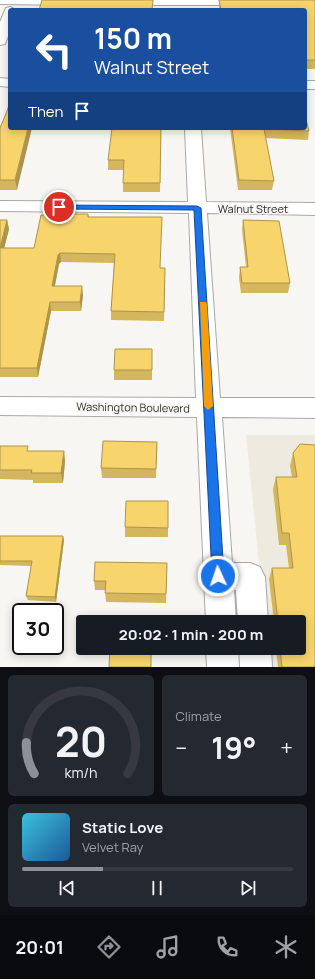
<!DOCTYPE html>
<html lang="en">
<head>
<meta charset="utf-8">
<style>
	:root { --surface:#171b24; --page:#242831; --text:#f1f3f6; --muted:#9ea1a6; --line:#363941; --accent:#8c9099 }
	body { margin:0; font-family:Manrope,sans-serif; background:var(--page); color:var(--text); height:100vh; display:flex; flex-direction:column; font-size:15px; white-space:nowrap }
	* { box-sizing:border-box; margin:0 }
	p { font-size:13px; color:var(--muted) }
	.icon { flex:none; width:22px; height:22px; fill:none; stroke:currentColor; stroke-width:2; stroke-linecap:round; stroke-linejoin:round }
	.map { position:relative; height:667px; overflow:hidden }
	.sheet { display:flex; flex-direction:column; gap:8px; padding:8px; background:#0d0f14; flex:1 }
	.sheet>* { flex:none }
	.top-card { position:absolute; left:8px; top:8px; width:299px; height:122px; border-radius:4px; box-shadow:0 2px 10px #0003; background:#1a4fa0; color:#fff; overflow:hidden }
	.speed { position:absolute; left:12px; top:603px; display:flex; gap:8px; font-size:20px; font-weight:700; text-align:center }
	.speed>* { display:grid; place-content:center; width:52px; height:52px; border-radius:50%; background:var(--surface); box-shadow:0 2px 10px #0003; line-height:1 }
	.speed .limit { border:2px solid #111; border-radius:6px; background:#fff; color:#111 }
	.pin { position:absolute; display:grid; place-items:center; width:34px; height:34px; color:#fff; margin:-17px; border:2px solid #fff; border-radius:50%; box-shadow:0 1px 4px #0007 }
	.me { position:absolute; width:44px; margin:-22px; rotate:357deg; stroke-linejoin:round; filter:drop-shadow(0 0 3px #0008) }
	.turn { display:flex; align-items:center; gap:14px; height:84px; padding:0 20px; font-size:18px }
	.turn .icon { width:52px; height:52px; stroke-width:2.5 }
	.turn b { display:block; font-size:28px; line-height:34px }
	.then { display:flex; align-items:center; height:38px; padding:0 20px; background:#0003; gap:8px; font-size:15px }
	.big { font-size:30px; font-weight:700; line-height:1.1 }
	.sheet .widget { flex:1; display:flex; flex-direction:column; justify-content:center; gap:6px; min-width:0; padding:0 14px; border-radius:6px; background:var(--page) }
	.sheet .dial { align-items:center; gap:0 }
	.dial svg { height:104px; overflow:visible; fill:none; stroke:var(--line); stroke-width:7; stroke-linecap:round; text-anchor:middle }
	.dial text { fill:var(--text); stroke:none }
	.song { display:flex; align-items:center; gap:12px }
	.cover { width:48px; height:48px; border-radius:6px; background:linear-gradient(135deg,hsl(190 70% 55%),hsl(210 70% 35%)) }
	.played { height:4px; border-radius:2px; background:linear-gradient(90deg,var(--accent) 30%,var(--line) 30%) }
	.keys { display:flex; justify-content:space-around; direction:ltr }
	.heat { display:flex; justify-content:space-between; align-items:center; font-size:22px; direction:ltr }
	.sheet .tiles { flex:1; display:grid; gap:8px; grid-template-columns:1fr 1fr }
	.widget:last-child { grid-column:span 2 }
	.trip { position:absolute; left:76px; top:615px; width:230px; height:40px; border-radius:4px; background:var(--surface); box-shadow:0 2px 10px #0003; font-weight:700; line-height:40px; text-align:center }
	.tab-bar { display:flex; height:64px; justify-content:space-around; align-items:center; background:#090b0e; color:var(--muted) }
	.tab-bar .icon { width:28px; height:28px }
	.tab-bar .selected { color:var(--accent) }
	.tab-bar b { font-size:18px; color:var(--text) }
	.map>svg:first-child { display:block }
	.built { fill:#eeeadf }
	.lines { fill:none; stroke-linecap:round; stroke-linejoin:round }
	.minor-casing { stroke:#a9a8a4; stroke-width:2 }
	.minor { fill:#fff; fill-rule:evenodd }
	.wall { fill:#d4b65d }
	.shaded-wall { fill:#ad944c }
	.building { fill:#f7d46c; stroke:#ad944c }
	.route { fill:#1a73e8; stroke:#114b97 }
	.slow { fill:#f59e0b }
	.labels { text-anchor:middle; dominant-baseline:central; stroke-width:3; stroke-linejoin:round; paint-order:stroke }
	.street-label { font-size:11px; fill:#2f2e2d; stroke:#f7f6f2 }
</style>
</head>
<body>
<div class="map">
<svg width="315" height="667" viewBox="0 0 315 667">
	<rect width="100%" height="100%" fill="#f7f6f2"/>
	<path class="built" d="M246,435H315V667H270L268,648H299V622H265Z"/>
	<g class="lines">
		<g class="minor-casing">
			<g id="minor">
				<path d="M0,0H76L77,1L71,5L0,4Z"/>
				<path d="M118,0H254L255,1L249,5H123L119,4Z"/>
				<path d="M10,7L16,10H10V31L5,44L0,45V22L6,8Z"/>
				<path d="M0,78L10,79V87L0,86Z"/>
				<rect x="305" y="81" width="10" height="8"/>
				<path d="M185,128H201L206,202L315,203V215L207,213L220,398H315V418L222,417L232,563H250L260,567L265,577L268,622H238L236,590H234L236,622H206L197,417L0,415V397L196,398L189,213L0,211V201L188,202Z"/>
				<path d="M206,648H238L239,667H207Z"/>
				<path d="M239,648H271L272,667H240Z"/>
			</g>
		</g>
		<use href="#minor" class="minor"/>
	</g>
	<g class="wall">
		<path d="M42,0L153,10H39Z"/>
		<path d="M219,0H315V69H305V10H219Z"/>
		<path d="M7,111L17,190H0V128Z"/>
		<path d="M161,128L160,192H123V183L124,170H108V160Z"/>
		<path d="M230,128H305L309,131L308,140L265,138L274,181L272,190H238Z"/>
		<path d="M88,214L89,217L161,268H165L164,321L111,320V311L114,263L61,262L59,264L55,286L83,295L81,311H51L38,377H0V220H7L9,229L4,248H34L70,216Z"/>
		<path d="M243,220L290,283L288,293H241L239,278L240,267H246L242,230Z"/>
		<path d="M152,349V380H114V370Z"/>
		<path d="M157,442L156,478H102L101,468Z"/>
		<path d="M300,444L315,667H278L276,648H299V622H274L269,579L272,568H289L286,545H279L273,489L276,477H292L290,466L293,453Z"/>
		<path d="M0,446L29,451H64L65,461L63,483H33V480L0,479Z"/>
		<path d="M168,501V537H125V527Z"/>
		<path d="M0,536L64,540L56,602L28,600L26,596L32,566L0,565Z"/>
		<path d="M167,563L166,603L106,602L105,590H95L94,581Z"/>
	</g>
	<g class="shaded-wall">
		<path d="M28,128H32L17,190L15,180Z"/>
		<path d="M7,220L9,229L2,257L0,248Z"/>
		<path d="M60,253L61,262L59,264L53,295L52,286L58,255Z"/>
		<path d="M82,286L83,295L81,311L80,302Z"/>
		<path d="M50,302L51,311L38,377L37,368Z"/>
		<path d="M64,451L65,461L63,483L61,473Z"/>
		<path d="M63,536L64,540L56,602L55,597Z"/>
	</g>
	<g class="building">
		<path d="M42,0H153L152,10H134V9H94L93,10H39Z"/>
		<path d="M219,0H315V60H305V10H221Z"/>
		<path d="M10,102V128H28L15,180H0V128L7,111Z"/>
		<path d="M305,115L309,131L264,129L274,181L239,180L232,128H305Z"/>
		<path d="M112,128H161L160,183H123L124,160H108Z"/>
		<path d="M70,214H88V217H162L160,268H165L164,312L111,311L115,254L60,253L58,255L52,286H82L80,302H50L37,368H0V220H7L0,248H34L41,215L70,216Z"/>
		<path d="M243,220L279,221L290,283H242L240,267H248Z"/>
		<path d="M115,349H152V370H114Z"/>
		<path d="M103,441L157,442L156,469L101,468Z"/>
		<path d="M300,444L315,445V667H282L280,648H299V622H278L272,568H293L289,533H282L276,477H297L293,453Z"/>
		<path d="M0,446H28L27,451H64L61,473H31L32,470H0Z"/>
		<path d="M126,501H168V528L125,527Z"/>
		<path d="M0,536H63L55,597L26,596L32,561H0Z"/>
		<path d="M95,562L167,563L166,594L105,593L106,581H94Z"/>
		<path d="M110,648H151V667H109Z"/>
	</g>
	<path class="route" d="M56,205L197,206L201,208L224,576L222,580L218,582L214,580L212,576L194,210L59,209L55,207Z"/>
	<path class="slow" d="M200,302H206L207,305L213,406L208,410L204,406Z"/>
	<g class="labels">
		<g class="street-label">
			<text x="253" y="208">Walnut Street</text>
			<text transform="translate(133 407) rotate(1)">Washington Boulevard</text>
		</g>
	</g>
</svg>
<div class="speed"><div class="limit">30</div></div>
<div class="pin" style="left:59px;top:207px;background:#d93025"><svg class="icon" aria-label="arrive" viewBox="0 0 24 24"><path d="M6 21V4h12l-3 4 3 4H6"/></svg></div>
<svg class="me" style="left:218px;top:576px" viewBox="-20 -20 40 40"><circle r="17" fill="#1a73e8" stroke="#fff" stroke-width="3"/><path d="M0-11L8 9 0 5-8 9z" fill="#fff"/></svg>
<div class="trip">20:02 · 1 min · 200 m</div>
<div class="top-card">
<div class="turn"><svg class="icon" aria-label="left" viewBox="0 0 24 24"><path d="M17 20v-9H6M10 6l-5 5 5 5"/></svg><div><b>150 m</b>Walnut Street</div></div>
<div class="then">Then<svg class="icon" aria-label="arrive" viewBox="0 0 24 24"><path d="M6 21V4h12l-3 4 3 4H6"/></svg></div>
</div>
</div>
<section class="sheet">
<div class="tiles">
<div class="widget dial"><svg viewBox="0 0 100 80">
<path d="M14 69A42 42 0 1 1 86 69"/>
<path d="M14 69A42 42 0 0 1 8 45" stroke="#8c9099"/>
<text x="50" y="56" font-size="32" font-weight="700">20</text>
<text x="50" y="72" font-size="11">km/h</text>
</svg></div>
<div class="widget"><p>Climate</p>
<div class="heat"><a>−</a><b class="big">19°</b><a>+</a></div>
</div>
<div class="widget">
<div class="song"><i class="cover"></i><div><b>Static Love</b><p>Velvet Ray</p></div></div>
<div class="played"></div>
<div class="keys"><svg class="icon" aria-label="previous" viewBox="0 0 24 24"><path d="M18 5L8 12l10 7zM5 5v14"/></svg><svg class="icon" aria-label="pause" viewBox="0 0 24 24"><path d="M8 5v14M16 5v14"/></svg><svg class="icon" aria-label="next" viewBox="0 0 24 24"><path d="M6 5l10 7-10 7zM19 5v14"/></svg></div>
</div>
</div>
</section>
<nav class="tab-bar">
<b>20:01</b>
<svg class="icon selected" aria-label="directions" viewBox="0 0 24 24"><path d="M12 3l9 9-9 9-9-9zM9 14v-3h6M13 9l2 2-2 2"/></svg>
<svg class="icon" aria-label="music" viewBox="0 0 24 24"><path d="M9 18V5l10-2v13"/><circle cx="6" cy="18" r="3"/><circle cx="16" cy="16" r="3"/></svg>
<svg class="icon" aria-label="phone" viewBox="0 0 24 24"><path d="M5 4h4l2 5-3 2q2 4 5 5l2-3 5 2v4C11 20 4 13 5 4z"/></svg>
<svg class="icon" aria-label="climate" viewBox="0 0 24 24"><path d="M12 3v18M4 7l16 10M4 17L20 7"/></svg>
</nav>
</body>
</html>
